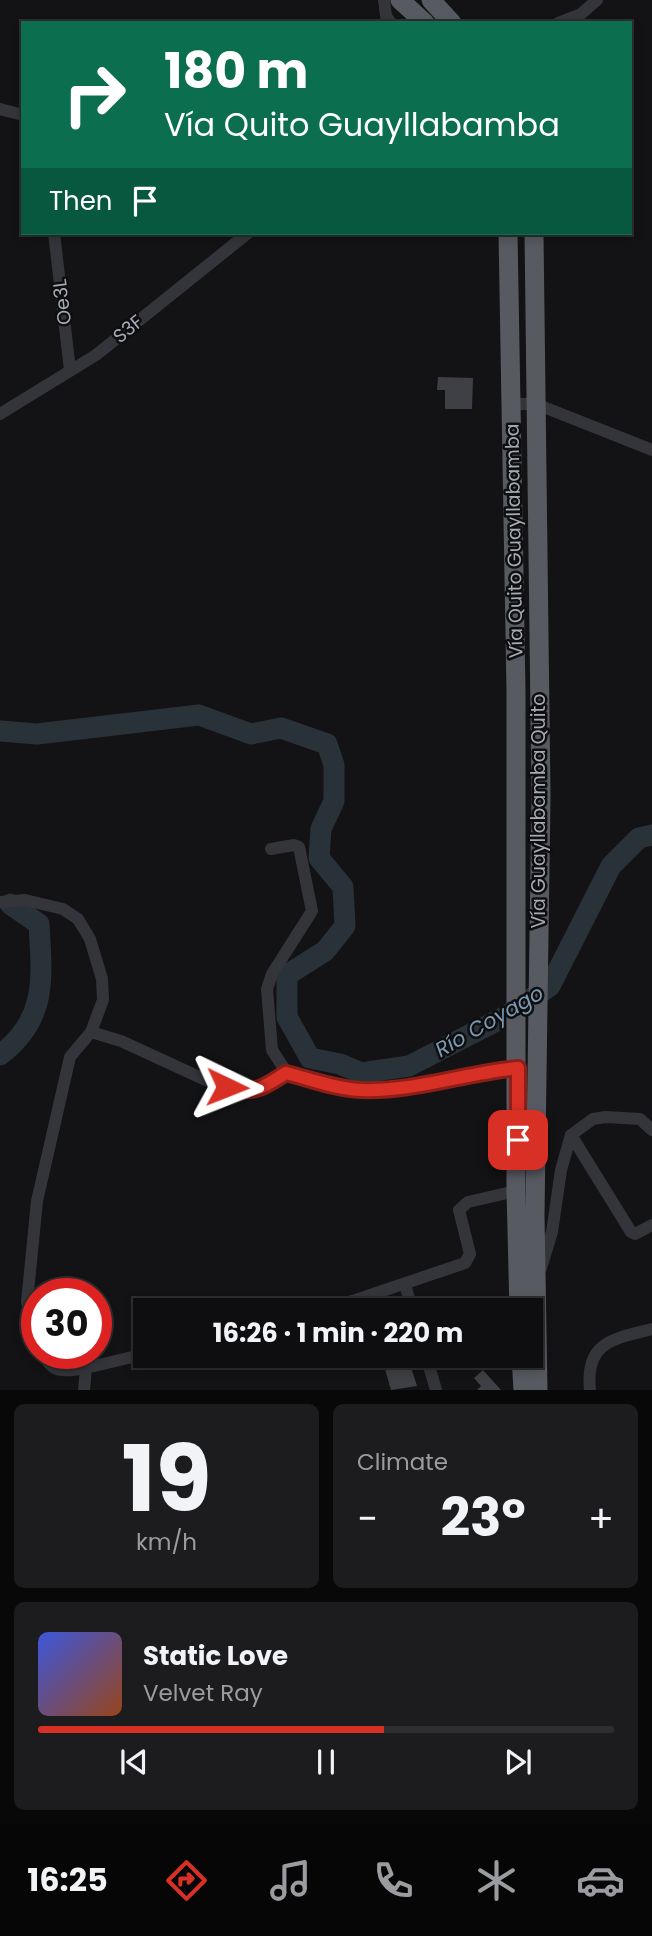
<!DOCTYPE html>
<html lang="en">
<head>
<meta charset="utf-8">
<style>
	:root { --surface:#0e0e10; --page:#1c1c1e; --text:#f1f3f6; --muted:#9b9c9f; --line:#2e2e30; --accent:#d93025 }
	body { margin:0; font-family:Poppins,sans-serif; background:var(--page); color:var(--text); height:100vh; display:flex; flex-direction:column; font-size:26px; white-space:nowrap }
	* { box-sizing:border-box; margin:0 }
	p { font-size:23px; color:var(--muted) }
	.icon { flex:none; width:38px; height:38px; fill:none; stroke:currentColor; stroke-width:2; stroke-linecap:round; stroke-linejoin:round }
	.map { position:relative; height:1390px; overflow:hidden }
	.details { display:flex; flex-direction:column; gap:14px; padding:14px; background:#080809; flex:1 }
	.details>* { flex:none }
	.top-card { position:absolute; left:21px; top:21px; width:611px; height:214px; border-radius:0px; box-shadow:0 4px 10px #0003,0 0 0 2px var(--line); background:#0b6e4f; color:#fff; overflow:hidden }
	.speed { position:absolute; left:21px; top:1278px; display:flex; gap:14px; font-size:35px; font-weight:700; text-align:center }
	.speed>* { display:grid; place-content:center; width:91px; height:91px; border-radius:50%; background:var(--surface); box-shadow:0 4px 10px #0003,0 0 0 2px var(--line); line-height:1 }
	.speed .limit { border:10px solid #d22; background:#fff; color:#111 }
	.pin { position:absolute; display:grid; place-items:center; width:60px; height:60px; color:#fff; margin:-30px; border-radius:14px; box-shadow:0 4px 10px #0006 }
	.me { position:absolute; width:77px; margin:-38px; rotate:92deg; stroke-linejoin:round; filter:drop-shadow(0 0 5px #0008) }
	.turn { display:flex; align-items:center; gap:24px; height:147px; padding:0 28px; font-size:32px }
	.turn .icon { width:91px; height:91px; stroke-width:2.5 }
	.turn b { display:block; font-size:49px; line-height:60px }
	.then { display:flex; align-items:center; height:66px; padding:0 28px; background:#0003; gap:14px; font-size:26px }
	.big { font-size:52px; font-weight:700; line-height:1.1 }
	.details .card { flex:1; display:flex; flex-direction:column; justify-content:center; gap:10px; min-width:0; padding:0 24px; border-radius:10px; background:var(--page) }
	.details .dial { align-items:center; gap:0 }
	.dial b { font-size:91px; line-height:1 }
	.song { display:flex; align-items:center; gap:21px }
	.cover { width:84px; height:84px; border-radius:10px; background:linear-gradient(135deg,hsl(230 70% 55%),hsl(20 70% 35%)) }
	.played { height:7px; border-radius:4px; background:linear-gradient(90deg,var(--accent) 60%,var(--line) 60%) }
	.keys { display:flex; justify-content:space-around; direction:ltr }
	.heat { display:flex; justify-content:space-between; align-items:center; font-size:38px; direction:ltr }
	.details .tiles { flex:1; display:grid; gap:14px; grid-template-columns:1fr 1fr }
	.card:last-child { grid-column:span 2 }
	.trip { position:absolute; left:133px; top:1298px; width:410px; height:70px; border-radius:0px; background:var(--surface); box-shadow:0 4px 10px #0003,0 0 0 2px var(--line); font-weight:700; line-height:70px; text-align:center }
	.menu { display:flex; height:112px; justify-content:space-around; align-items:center; background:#060606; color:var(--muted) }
	.menu .icon { width:49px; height:49px }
	.menu .current { color:var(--accent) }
	.menu b { font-size:32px; color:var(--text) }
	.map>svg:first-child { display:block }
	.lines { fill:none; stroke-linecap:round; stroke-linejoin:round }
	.river { stroke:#2a3239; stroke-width:21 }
	.building { fill:#3f4045 }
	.minor { stroke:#34353a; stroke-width:12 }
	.trunk { stroke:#585a62; stroke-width:19 }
	.route-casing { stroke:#8d1f18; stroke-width:18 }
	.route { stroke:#d93025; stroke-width:12 }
	.labels { text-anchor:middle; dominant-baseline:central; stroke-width:5; stroke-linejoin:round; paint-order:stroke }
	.street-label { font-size:19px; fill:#a5aab5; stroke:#0e0e10 }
	.water-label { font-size:21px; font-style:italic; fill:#7b99b1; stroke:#0e0e10 }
</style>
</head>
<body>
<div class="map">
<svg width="652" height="1390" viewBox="0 0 652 1390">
	<rect width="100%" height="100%" fill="#131315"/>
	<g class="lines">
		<g class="river">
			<path d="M0,731L37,734L199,715L251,734L281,728L327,744L334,765V801L321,829L319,858L343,887L345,926L325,951L287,975V1017L310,1058L340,1064L361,1073L409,1066L506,1016L550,986L611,866L639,838L652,835"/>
			<path d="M0,1055C48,1019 42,977 39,924L10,904"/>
		</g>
	</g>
	<g class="building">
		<path d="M438,377L473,378L472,409H445V390H437Z"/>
		<path d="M409,1361L417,1386L391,1390L385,1369Z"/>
		<path d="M483,1370L501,1390H477L481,1386L474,1378Z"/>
	</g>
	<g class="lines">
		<g class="minor">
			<path d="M384,0L386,16L391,23"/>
			<path d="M558,23L581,14L597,0"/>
			<path d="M0,109L23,115"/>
			<path d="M54,233L70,370"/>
			<path d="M512,404H536L652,450"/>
			<path d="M0,414L96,355L248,233"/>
			<path d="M271,849L294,845L299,847L312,911L272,974L267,989L272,1050L287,1073"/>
			<path d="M0,902L25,900L63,909L78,919L90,939L102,979L103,1000L91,1032L70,1057L37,1201L27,1302L37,1339"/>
			<path d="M91,1032L121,1041L210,1082L244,1092L258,1090L287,1073C310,1079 336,1089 361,1090C413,1092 466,1073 518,1068"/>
			<path d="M571,1135L631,1232L635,1234L652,1225"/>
			<path d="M541,1268L552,1232L561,1170L571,1135L593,1119L606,1117L640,1119L652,1130"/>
			<path d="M405,1285L413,1311"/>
			<path d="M323,1311L465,1263L470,1254L459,1210L468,1202L516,1191"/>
			<path d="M43,1353C52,1375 65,1371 86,1368"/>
			<path d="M426,1356L436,1390"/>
			<path d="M84,1390L86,1368L145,1354"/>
			<path d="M590,1390C585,1342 613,1339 652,1329"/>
		</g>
		<g class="trunk">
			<path d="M400,0L425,23"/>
			<path d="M431,0L452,23"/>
			<path d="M508,233L516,691V1191L519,1311"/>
			<path d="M534,233L541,796L535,1215L538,1390"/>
			<path d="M521,1356L523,1390"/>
		</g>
	</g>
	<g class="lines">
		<g class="route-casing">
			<path id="route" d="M227,1087C256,1095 263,1087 286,1073C310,1079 336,1089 361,1090C413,1092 466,1073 518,1068V1140"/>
		</g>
		<use href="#route" class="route"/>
	</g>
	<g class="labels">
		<g class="street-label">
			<text transform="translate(62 302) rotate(-97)">Oe3L</text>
			<text transform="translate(128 329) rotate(-39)">S3F</text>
			<text transform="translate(514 541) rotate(-91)">Vía Quito Guayllabamba</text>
			<text transform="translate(538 811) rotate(-90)">Vía Guayllabamba Quito</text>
		</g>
		<g class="water-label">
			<text transform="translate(489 1021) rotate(-30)">Río Coyago</text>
		</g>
	</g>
</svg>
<div class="speed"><div class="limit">30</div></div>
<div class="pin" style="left:518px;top:1140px;background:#d93025"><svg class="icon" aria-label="arrive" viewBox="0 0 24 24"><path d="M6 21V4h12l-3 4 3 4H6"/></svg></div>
<svg class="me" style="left:227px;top:1087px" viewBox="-20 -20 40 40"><path d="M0-17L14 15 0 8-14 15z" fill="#d93025" stroke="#fff" stroke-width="4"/></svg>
<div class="trip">16:26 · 1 min · 220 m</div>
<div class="top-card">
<div class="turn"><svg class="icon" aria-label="right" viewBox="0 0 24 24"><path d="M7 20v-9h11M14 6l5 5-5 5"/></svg><div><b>180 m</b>Vía Quito Guayllabamba</div></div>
<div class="then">Then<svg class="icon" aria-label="arrive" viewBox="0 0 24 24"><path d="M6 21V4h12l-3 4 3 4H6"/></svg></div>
</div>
</div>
<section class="details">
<div class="tiles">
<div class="card dial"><b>19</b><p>km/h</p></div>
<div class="card"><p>Climate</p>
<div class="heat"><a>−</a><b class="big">23°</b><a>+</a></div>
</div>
<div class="card">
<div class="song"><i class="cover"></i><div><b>Static Love</b><p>Velvet Ray</p></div></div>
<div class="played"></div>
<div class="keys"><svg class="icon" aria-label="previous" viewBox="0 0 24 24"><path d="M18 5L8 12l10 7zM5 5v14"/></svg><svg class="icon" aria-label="pause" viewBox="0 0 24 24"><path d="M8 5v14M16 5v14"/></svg><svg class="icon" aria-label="next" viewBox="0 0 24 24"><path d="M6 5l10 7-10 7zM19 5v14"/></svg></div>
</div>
</div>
</section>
<nav class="menu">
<b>16:25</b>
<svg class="icon current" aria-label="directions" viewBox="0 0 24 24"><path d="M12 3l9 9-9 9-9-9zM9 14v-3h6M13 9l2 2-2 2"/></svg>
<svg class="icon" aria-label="music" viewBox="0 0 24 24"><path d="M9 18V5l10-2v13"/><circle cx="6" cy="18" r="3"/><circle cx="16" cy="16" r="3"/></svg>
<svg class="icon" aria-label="phone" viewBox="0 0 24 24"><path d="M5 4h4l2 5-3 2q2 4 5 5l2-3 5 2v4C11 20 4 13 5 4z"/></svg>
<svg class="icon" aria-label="climate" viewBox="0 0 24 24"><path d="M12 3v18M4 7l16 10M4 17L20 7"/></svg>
<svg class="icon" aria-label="car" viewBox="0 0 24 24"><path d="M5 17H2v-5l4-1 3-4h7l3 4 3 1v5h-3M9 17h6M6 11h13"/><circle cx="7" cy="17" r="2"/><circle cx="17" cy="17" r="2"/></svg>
</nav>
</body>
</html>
